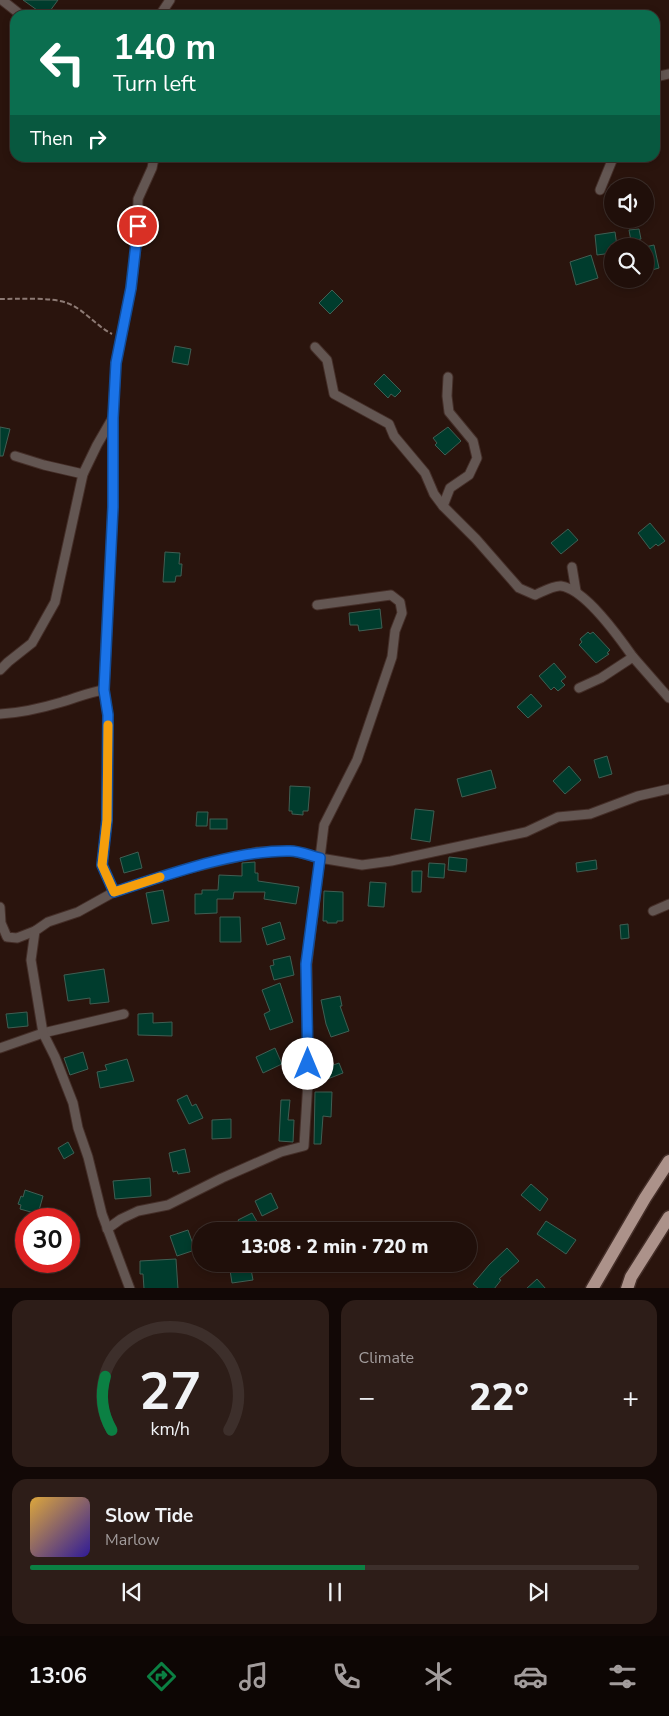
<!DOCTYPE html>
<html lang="en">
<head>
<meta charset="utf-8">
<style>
	:root { --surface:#200f0a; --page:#2d1d18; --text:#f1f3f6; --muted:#a29c9c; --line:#3d2f2b; --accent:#0b8043 }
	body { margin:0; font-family:"Nunito Sans",sans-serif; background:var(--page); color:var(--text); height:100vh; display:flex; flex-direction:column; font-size:19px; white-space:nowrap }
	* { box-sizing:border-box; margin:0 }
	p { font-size:16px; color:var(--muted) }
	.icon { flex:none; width:28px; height:28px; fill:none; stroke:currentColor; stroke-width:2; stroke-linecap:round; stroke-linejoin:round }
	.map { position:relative; height:1288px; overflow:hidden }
	.panel { display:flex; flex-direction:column; gap:12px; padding:12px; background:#120806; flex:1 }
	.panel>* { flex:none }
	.guide { position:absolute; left:10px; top:10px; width:650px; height:152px; border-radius:15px; box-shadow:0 2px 8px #0003,0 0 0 1px var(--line); background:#0b6e4f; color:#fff; overflow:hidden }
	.fabs { position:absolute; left:604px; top:178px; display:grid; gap:10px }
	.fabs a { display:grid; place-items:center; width:50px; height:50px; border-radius:50%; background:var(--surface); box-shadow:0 2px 8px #0003,0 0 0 1px var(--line); font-size:25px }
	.speed { position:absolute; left:15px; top:1208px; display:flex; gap:10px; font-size:25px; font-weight:700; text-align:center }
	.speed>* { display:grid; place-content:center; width:65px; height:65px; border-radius:50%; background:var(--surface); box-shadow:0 2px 8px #0003,0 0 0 1px var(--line); line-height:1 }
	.speed .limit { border:8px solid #d22; background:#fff; color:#111 }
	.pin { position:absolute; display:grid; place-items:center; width:42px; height:42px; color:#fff; margin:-21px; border:2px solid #fff; border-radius:50%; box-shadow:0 1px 5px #0007 }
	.me { position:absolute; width:55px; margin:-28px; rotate:0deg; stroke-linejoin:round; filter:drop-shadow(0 0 4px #0008) }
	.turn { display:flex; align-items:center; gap:18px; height:105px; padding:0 20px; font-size:22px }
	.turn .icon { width:65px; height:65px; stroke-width:2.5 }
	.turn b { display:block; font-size:35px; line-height:42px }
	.then { display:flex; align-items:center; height:48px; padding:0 20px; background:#0003; gap:10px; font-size:19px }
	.big { font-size:38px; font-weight:800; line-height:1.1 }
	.panel .widget { flex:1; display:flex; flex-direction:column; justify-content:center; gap:8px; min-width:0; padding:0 18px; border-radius:15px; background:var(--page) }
	.panel .dial { align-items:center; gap:0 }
	.dial svg { height:130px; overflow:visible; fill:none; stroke:var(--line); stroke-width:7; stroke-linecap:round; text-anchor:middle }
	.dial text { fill:var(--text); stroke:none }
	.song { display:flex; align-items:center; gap:15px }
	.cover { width:60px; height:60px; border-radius:8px; background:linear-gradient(135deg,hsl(40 70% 55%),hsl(250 70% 35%)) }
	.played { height:5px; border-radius:2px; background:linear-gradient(90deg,var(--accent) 55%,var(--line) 55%) }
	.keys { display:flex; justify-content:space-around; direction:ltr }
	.heat { display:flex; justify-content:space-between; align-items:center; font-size:28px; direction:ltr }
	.panel .tiles { flex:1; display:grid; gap:12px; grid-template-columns:1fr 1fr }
	.widget:last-child { grid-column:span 2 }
	.trip { position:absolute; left:192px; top:1222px; width:285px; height:50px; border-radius:25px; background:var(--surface); box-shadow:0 2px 8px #0003,0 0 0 1px var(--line); font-weight:800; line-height:50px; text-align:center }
	.tab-bar { display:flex; height:80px; justify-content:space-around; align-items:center; background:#0d0604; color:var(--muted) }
	.tab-bar .icon { width:35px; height:35px }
	.tab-bar .active { color:var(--accent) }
	.tab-bar b { font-size:22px; color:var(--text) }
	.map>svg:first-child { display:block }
	.building { fill:#003c2d; stroke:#405e53 }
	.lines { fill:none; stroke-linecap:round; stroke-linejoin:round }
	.minor-casing { stroke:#442e28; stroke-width:11 }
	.primary-casing { stroke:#442e28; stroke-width:15 }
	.path { stroke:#8d7a74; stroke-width:2; stroke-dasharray:5 2.5; stroke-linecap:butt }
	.minor { stroke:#635652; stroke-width:9 }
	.primary { stroke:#ac928a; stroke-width:12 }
	.route-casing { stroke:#114b97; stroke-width:12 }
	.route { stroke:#1a73e8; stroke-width:9 }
	.slow { stroke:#f59e0b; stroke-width:9 }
</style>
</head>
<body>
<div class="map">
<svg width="669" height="1289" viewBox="0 0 669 1289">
	<rect width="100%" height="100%" fill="#2a140d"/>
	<g class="building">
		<path d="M23,0H58L47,15H44Z"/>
		<path d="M639,229L641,239L631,241L629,230Z"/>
		<path d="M615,232L617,246H612V253L597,255L595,235Z"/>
		<path d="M654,245L659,268L645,272V247Z"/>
		<path d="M591,255L598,278L576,285L570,262Z"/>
		<path d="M332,290L343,301L330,314L319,303Z"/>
		<path d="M175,346L191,349L188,365L172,362Z"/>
		<path d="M384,374L401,391L395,397L391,394L388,398L374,384Z"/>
		<path d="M0,427L10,429L3,456H0Z"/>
		<path d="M448,427L461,441L445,455L435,445L437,443L433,438Z"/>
		<path d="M650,523L665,541L658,546L656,544L650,549L638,533Z"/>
		<path d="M568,529L578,540L561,554L551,543Z"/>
		<path d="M165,552L180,553L179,564H182L181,576H176L175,582H163Z"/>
		<path d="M380,609L382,628L359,631L358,625H350L349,613Z"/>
		<path d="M588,632L590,634L593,632L610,650L607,653L609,654L596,663L579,645L582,642L580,639Z"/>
		<path d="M554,663L566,677L561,681L565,685L558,691L554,687L551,690L539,676Z"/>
		<path d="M531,694L542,706L528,718L517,707Z"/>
		<path d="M607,756L612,774L599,778L594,760Z"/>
		<path d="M569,766L581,780L565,794L553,781Z"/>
		<path d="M491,770L496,788L462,797L457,779Z"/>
		<path d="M290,786L310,787L308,811H303V815L292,814V811H289Z"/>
		<path d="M415,809L434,811L430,842L411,839Z"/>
		<path d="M197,812H208L207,826H196Z"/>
		<rect x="210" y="819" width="17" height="10"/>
		<path d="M138,852L142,868L124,873L120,858Z"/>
		<path d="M449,857L467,859L466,872L448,870Z"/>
		<path d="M596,860L597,869L577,872L576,863Z"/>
		<path d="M255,862V873H258V881L299,887L296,904L264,899L265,892H234L233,899H217V913L195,914V894H202V890H218L219,875L242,876V863Z"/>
		<path d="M429,863L445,864L444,878L428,877Z"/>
		<path d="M412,871H422L421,892H412Z"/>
		<path d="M370,882L386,883L384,907L368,906Z"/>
		<path d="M163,890L169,921L152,924L146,893Z"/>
		<path d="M324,891L343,892V921H337V923H327V921H323Z"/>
		<path d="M220,917H240L241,942H220Z"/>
		<path d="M280,922L285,939L267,945L262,928Z"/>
		<path d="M628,924L629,938L621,939L620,925Z"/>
		<path d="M290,956L294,975L274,980L270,966L274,965L273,960Z"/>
		<path d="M104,969L109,1002L90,1004V998L68,1001L64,975Z"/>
		<path d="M280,983L293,1022L270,1030L264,1014L270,1011L262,990Z"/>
		<path d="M340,996L342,1006H340L349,1031L331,1037L326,1024L321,1000Z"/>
		<path d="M27,1012L28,1026L8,1028L6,1014Z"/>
		<path d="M153,1013V1023L172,1022V1036L138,1035V1014Z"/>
		<path d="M275,1048L282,1064L263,1073L256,1057Z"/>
		<path d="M83,1052L88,1069L70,1075L64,1058Z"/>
		<path d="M127,1059L134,1081L100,1088L97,1072L107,1070L105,1065Z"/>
		<path d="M339,1063L343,1073L320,1082L316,1071Z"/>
		<path d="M315,1092H332L331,1117L323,1116L321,1144H314Z"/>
		<path d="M187,1095L192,1106L196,1104L203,1118L189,1124L177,1100Z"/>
		<path d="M281,1100H290L288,1120H294L293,1142L279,1141Z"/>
		<path d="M231,1119V1138L212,1139V1120Z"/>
		<path d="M68,1142L74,1153L64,1159L58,1148Z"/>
		<path d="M185,1149L190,1172L178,1174L177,1171L173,1172L169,1153Z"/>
		<path d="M150,1178L151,1196L115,1199L113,1181Z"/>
		<path d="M531,1184L548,1199L540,1211L521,1195Z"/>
		<path d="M25,1190L43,1196L38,1214L20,1209L21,1205L18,1204L21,1196L23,1197Z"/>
		<path d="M271,1193L278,1208L262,1216L255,1201Z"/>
		<path d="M252,1213L260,1227L252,1231H244L238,1220Z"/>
		<path d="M546,1221L576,1240L566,1254L537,1234Z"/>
		<path d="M23,1226L26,1227V1253L17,1251Z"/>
		<path d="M188,1230L195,1250L177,1256L170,1236Z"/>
		<path d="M507,1248L519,1261L499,1279L501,1280L494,1289H479L473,1284L489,1265Z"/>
		<path d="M176,1259L178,1289H144L143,1274H140V1261Z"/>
		<path d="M229,1264H250L253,1280L232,1283Z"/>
		<path d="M537,1279L546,1289H526Z"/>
	</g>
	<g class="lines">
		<g class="minor-casing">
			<g id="minor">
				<path d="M2,0L21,15"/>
				<path d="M160,15L170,0"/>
				<path d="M655,77L669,74"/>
				<path d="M600,190L613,158"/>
				<path d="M315,347L327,360L334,394L389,424L394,436L425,473L434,494L443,506L476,539L519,588L535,595C542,592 554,585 561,586C585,589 619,637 633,657"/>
				<path d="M15,456L44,465L83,474"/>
				<path d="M443,506L450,488L469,475L477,458L473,441L449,412L447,396L448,377"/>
				<path d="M572,567L576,591"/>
				<path d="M0,670L8,662L32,643L55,602L83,474L97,445L112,419"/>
				<path d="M579,688L601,678L633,657L669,698"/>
				<path d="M0,714C21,713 42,708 62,702C76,698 89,692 104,690"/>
				<path d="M114,892L102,865L107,820L108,715L104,690L113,507V417L116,363L131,288L137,240L138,199L152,168L154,158"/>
				<path d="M0,907L1,923L7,937L17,938L35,931"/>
				<path d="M653,911L669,904"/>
				<path d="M0,1048L43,1033L124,1014"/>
				<path d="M107,1229L121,1219L138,1211L168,1205L222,1178L281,1152L304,1146L308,1081L307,964L324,825L357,760L392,657L395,631L402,613L400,602L391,595L317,605"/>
				<path d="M130,1289L102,1214L88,1157L78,1128L73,1103L55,1057L43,1033L31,960L35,931L48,922L78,912L114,892L187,869L257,852L292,851L320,858L362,865L391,861L526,832L558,817L590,814L638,796L669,789"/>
			</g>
		</g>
		<g class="primary-casing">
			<g id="primary">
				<path d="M592,1289L645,1198L669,1161"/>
				<path d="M627,1289L631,1277L669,1217"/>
			</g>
		</g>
		<path class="path" d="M0,299C17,299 52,297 67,303C84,309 96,326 112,334"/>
		<use href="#minor" class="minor"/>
		<use href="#primary" class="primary"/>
	</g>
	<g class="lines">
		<g class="route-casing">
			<path id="route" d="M138,226L131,288L116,363L113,418V507L104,690L108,715L107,820L102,865L114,892C167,875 235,850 290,851C300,851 311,856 320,858L306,964L308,1064"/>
		</g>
		<use href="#route" class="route"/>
		<path class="slow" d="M108,725L107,820L102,865L114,892L160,877"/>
	</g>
</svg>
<div class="fabs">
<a><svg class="icon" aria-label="sound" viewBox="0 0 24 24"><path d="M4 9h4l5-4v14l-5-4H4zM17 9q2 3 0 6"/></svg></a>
<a><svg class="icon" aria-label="search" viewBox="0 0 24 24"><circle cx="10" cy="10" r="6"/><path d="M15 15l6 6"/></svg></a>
</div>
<div class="speed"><div class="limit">30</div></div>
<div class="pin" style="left:138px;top:226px;background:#d93025"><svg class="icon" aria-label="arrive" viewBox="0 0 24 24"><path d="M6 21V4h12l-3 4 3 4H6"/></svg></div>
<svg class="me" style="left:308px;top:1064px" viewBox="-20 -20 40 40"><circle r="19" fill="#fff"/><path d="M0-13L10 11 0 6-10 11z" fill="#1a73e8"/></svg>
<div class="trip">13:08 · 2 min · 720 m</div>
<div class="guide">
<div class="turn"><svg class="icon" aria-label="left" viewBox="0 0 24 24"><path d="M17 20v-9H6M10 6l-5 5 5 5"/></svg><div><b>140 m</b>Turn left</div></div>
<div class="then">Then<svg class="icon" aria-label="right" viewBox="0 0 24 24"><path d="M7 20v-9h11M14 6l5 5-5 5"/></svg></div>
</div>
</div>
<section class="panel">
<div class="tiles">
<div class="widget dial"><svg viewBox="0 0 100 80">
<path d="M14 69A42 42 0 1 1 86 69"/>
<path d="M14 69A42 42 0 0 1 10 36" stroke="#0b8043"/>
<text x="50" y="56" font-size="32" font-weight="700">27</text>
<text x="50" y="72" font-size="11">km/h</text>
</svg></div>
<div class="widget"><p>Climate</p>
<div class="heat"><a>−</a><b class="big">22°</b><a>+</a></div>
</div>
<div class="widget">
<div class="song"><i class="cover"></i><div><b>Slow Tide</b><p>Marlow</p></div></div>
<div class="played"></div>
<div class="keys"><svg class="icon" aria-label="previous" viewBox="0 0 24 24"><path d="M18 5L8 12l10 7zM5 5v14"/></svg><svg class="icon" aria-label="pause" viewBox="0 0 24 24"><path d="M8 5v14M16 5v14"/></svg><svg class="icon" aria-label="next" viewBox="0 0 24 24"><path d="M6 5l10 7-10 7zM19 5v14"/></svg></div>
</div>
</div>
</section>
<nav class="tab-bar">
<b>13:06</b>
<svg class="icon active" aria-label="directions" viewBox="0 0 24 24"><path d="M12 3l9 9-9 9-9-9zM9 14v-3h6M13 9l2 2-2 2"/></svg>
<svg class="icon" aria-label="music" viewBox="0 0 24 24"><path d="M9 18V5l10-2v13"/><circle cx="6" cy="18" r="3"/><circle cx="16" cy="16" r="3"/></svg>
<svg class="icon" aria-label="phone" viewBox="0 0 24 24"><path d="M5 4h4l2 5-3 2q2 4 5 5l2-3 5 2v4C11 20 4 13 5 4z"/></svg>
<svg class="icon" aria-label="climate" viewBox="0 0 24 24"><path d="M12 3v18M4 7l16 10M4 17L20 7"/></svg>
<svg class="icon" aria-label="car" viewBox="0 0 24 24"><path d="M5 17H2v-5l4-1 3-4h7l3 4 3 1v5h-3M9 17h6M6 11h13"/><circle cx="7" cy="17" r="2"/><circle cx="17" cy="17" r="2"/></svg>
<svg class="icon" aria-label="filters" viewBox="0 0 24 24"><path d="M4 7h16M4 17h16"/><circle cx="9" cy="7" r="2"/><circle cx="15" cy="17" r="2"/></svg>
</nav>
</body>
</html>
